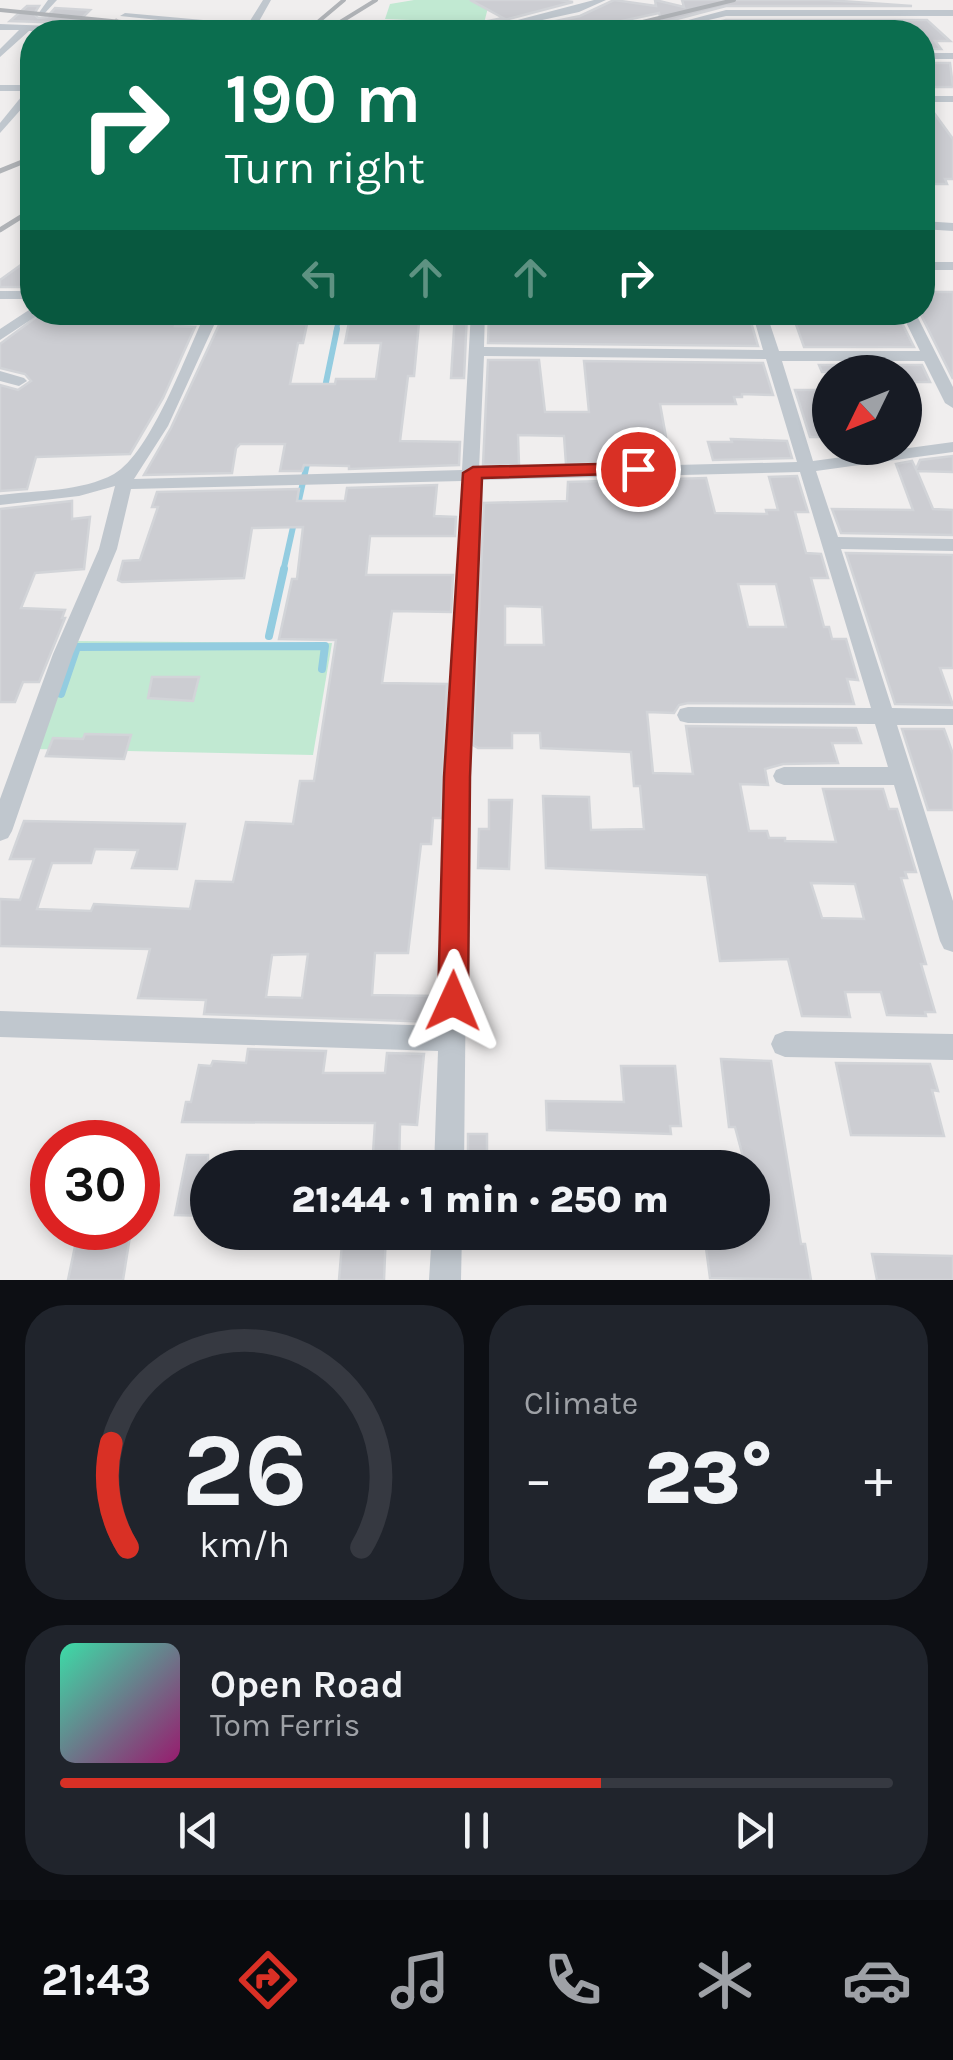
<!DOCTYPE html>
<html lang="en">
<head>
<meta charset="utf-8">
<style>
	:root { --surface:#171b24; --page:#20242c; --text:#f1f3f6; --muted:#9ea1a6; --line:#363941; --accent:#d93025 }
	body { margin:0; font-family:Karla,sans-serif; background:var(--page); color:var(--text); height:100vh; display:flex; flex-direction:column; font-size:38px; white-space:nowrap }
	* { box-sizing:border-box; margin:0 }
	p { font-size:32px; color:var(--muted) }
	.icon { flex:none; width:55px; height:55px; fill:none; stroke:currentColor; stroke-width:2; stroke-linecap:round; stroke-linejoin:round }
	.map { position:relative; height:1280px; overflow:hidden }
	.panel { display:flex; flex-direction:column; gap:25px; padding:25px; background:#0d0f14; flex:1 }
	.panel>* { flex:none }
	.banner { position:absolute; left:20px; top:20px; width:915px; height:305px; border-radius:40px; box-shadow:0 5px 15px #0003; background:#0b6e4f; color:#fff; overflow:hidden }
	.needle { width:65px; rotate:227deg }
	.controls { position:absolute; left:812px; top:355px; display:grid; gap:20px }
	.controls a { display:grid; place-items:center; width:110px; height:110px; border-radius:50%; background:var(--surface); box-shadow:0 5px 15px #0003; font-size:50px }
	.speed { position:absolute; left:30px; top:1120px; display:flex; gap:20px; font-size:50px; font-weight:700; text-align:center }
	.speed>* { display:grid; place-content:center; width:130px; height:130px; border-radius:50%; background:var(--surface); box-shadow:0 5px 15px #0003; line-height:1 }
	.speed .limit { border:15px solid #d22; background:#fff; color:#111 }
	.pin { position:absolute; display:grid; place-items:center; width:85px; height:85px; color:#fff; margin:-42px; border:5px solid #fff; border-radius:50%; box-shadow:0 2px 10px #0007 }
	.me { position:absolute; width:110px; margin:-55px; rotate:1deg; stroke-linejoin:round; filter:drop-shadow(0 0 8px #0008) }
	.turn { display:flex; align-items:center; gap:35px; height:210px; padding:0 40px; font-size:45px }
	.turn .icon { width:130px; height:130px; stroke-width:2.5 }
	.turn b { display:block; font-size:70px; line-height:85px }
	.lanes { display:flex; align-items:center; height:95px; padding:0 40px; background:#0003; justify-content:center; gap:50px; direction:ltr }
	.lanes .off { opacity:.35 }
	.big { font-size:75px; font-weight:800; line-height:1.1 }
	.panel .card { flex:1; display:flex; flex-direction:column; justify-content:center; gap:15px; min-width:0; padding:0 35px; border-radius:40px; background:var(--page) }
	.panel .dial { align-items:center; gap:0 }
	.dial svg { height:260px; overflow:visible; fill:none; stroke:var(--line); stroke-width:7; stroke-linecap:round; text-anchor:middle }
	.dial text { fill:var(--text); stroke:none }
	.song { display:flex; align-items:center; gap:30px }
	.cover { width:120px; height:120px; border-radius:15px; background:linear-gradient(135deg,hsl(160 70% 55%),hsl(320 70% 35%)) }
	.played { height:10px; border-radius:5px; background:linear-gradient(90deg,var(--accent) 65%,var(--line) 65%) }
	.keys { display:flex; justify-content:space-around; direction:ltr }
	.heat { display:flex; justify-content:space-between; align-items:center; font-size:55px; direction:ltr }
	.panel .tiles { flex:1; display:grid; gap:25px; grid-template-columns:1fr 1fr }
	.card:last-child { grid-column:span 2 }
	.trip { position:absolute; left:190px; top:1150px; width:580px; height:100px; border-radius:50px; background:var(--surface); box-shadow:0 5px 15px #0003; font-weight:800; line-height:100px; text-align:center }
	.dock { display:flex; height:160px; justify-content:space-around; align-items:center; background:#090b0e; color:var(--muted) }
	.dock .icon { width:70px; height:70px }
	.dock .selected { color:var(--accent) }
	.dock b { font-size:45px; color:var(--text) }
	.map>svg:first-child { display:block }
	.green { fill:#c1e9d2 }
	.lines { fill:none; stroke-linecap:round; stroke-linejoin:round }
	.stream-far2 { stroke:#93cce0; stroke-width:5 }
	.stream-far1 { stroke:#93cce0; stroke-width:6 }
	.stream { stroke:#93cce0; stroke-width:8 }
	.building { fill:#cccdd2; stroke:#d2d4d8; stroke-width:2.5; fill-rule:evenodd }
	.minor-tunnel { stroke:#ceced0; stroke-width:10; stroke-dasharray:10 5; stroke-linecap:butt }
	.minor { fill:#c0c7ce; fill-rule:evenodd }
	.tertiary { fill:#c0c7ce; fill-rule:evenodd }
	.rail-far1 { stroke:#b0b3b7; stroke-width:4 }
	.rail { stroke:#b0b3b7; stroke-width:5 }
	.route { fill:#d93025; stroke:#8d1f18; stroke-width:2.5 }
</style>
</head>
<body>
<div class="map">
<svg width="953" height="1280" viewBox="0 0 953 1280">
	<rect width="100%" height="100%" fill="#f0eeee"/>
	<g class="green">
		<path d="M414,0H490L484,23L385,19L390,4Z"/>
		<path d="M72,641L332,643L313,755L34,749Z"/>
	</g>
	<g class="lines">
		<path class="stream-far2" d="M336,332L340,312"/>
		<g class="stream-far1">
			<path d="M324,392L337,329"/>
			<path d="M283,572L309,455"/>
		</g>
		<g class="stream">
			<path d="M269,636L284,569"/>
			<path d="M61,694L77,647L325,646L322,669"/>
		</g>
	</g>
	<g class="building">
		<path d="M470,0H559L573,2L478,27V23L503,18Z"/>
		<path d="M614,0L656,6L655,0L684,7L682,0H827L912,6H726L662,23L659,13L571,32H502L580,16Z"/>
		<path d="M27,6H39L34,14L38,18L47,17L55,8L90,10L77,23L10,21Z"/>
		<path d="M726,20H927L950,41H935L941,49H922V32H745L711,31L709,26H701Z"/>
		<path d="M922,63H950L953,87H922Z"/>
		<path d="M922,106H929L953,139V179H945L947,184H922Z"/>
		<path d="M32,257V287H0V280Z"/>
		<path d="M922,292H953V379L921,315Z"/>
		<path d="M43,312H181L175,326L195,327L163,398L130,454L36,457L27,489L0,491V385L18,390L31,381L25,374L0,368V344Z"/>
		<path d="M225,312L297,315L295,324H307L303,343H298L290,384H335L336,379H376L381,343H345L351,312H420L414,376H408L400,441L460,442L459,465L349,469V466L304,465L302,471H280L285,444H240L236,448L232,473L144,475L171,428Z"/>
		<path d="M729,312H748L758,346L488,343L489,315L501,313Z"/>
		<path d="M792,313L898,315L914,347H804Z"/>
		<path d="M455,314H467L464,378H451Z"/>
		<path d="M488,360H539L545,412H589L584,361L763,363L773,395L742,394V397H734L736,404H660L666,437H630L634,462L566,464L564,436L518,435L519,465H483Z"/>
		<path d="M819,365H922L930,382H905V372H822Z"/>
		<path d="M795,390H816L830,437H810Z"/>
		<path d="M731,439L787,441L792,458L713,460L708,442H732Z"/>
		<path d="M953,456V472L917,471L933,509L953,510V535L841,533L832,509L913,510L896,464L912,461L916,469L920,460Z"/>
		<path d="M797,476L808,512H795L806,553L821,554L828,578H811L824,627H829L832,639H846L858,680L847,679L854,704L688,703L679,705L674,713L647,712L653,773L693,774L686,726L856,728L861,743H832L838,763L783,764L765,769L768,785L740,784L749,831H767L769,838H785V841L836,842L823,789H883L889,809H897L916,872H905L907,878H901L926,964H921L935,1012H925L926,1016L887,1015L881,992H845L850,1017L802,1016L788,959L720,961L707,875L546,868L543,796L589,797L591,830L644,829L640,786H634L631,752L541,748L540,733H512V748H478L473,745L484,503L567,501L568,482L706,478L715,513L767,514L766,510H778L769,477ZM738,584H776L786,627H748ZM505,606L542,607L544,645H505ZM811,883L855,884L864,919L822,918Z"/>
		<path d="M437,485L434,516L456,517L455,536H370L366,575H453L451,612L392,611L382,683L447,684L441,818H433L431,844H421L408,953H375L372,995L436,996L435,1022L204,1014L206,1000L138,998L150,949L0,946V899L20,900L34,859H10L24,821L185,824L177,869L132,868L138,850L95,849L91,863H52L37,909L91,911L94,904L190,909L196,881L233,882L246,822L293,824L300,781H314L336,640L279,639L292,579H297L303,527L252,528L244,578L122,582L118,580L123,561L140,560L158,507H152L157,492L299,489L297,501H345L347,488ZM308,954L302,998L266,997L272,955Z"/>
		<path d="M72,501V519L90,517L84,569L35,573L21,608L65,610L62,618H65L39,682H23L15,702H0V509Z"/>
		<path d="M846,553L953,555V668H940L953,705L895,704Z"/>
		<path d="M152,677H199L193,701L148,698Z"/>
		<path d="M902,729H944L953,754V810H928Z"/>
		<path d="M85,734L131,735L124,759L46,756L53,738L83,739Z"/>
		<path d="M489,800H512L509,869L478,868L479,829H489Z"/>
		<path d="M248,1049L326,1051L323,1073H385L387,1053L424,1054L417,1125L400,1124L399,1168H372L375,1123L182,1122L186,1102H191L199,1065L211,1066L213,1061L246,1063Z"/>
		<path d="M721,1059L771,1061L801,1244H805L811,1280L710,1278L704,1233H755L752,1168H746L735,1127H729Z"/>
		<path d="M836,1063L930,1064L938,1091L932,1090L944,1136L851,1135Z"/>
		<path d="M621,1066H675L681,1126H670L671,1134L547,1130L546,1101L624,1102Z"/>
		<rect x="468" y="1134" width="19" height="34"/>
		<path d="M187,1155H208V1216L175,1215Z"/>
		<path d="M131,1230L123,1280H68L78,1232Z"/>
		<path d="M343,1232H386L384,1280H339Z"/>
		<path d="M872,1254L953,1256V1280H877Z"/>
	</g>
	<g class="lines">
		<g class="minor-tunnel">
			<path d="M117,25L120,21"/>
			<path d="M179,32L185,27"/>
		</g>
		<g class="minor">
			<path d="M48,0H57L44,14H38Z"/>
			<path d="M263,0H271L257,25L304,29L308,32H244L245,29L120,16L125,13L248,24Z"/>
			<path d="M594,0H606L579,12L487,32H472Z"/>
			<path d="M726,10H953V16H726L657,32H643Z"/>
			<path d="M0,24L131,29L136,32L29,31L0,57V49L19,30H0Z"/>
			<rect x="922" y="53" width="31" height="6"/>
			<path d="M0,85H32V97L0,133V123L26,91H0Z"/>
			<rect x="922" y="96" width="31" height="6"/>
			<rect x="922" y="262" width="31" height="8"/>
			<rect x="0" y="291" width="32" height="8"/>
			<path d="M32,308V312H40L38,315L0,340V329Z"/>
			<path d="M206,312H220L168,426L134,479L462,470L471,312H485L484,347L763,350L752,312H766L779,351H920L901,312H915L953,387V408L945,403L924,361H782L813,461L953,442V452L816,471L838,537L953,539V551L841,549L892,708L953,709V725H897L953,901V952L944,949L940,941L894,785H784L776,782L773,776L776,770L784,767H888L875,724L688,723L680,721L677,715L680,709L688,707L871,708L800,472L479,480L468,777L464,1168H434L438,1051L0,1037V1011L439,1026L446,777L462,481L131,489L117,549L73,654L12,831L8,838L0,841V799L53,654L99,549L115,486L79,496L0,505V495C37,490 81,492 114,474C151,453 187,352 206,312ZM484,356L766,359L797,462L479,470Z"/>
			<path d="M0,371L24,378L27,381L19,386L0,381Z"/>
			<path d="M785,1031L953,1034V1060L785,1057L775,1053L771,1044L775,1035Z"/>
			<path d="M432,1232H462L461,1280H429Z"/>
		</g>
		<path class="tertiary" d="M922,221L953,223V231L922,229Z"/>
		<g class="rail-far1">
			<path d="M0,10L223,32"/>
			<path d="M306,32L344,0"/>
			<path d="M324,32L376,0"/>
			<path d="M601,32L734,0"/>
		</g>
		<g class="rail">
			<path d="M0,171L32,158"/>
			<path d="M0,230L32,210"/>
		</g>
	</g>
	<path class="route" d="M638,463L645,465V473L482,478L470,777L468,1001L464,1011L453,1015L442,1011L438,1001L444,777L463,473L473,467Z"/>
</svg>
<div class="controls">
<a><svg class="needle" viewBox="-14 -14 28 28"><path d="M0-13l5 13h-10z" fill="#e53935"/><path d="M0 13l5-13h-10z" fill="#9ea1a6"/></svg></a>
</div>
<div class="speed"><div class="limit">30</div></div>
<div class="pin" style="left:638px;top:469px;background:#d93025"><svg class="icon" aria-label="arrive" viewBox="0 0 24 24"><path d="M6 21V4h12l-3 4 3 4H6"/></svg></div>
<svg class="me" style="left:453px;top:1001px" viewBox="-20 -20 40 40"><path d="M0-17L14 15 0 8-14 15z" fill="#d93025" stroke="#fff" stroke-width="4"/></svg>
<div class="trip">21:44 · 1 min · 250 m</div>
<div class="banner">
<div class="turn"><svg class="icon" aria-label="right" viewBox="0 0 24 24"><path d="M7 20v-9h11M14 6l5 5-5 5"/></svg><div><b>190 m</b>Turn right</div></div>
<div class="lanes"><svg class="icon off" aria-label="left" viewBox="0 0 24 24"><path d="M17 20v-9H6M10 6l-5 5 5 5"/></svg><svg class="icon off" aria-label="ahead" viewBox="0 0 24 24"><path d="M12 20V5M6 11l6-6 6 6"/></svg><svg class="icon off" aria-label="ahead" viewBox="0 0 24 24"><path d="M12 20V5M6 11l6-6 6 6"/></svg><svg class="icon" aria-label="right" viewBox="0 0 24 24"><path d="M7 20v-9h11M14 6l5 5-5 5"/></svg></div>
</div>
</div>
<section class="panel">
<div class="tiles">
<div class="card dial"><svg viewBox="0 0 100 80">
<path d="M14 69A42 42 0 1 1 86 69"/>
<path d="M14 69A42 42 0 0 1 9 37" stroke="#d93025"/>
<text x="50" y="56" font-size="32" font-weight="700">26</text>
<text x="50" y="72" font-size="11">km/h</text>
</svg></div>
<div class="card"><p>Climate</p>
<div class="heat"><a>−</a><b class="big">23°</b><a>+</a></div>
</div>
<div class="card">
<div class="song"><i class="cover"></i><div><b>Open Road</b><p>Tom Ferris</p></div></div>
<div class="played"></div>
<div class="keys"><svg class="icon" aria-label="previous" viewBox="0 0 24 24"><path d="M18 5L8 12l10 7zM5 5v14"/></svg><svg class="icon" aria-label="pause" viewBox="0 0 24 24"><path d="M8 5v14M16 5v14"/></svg><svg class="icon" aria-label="next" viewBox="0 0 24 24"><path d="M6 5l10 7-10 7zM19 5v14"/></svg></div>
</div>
</div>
</section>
<nav class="dock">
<b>21:43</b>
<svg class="icon selected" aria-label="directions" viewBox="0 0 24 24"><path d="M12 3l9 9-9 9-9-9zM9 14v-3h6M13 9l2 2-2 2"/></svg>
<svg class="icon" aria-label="music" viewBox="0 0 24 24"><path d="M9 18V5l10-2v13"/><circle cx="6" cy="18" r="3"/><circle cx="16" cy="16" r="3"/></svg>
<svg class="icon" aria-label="phone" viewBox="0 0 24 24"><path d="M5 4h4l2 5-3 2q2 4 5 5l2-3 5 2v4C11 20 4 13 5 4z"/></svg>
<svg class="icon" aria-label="climate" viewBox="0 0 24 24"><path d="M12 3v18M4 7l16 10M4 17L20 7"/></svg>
<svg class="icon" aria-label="car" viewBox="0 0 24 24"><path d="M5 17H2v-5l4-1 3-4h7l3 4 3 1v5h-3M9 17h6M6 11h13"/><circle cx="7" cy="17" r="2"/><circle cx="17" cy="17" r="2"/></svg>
</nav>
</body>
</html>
